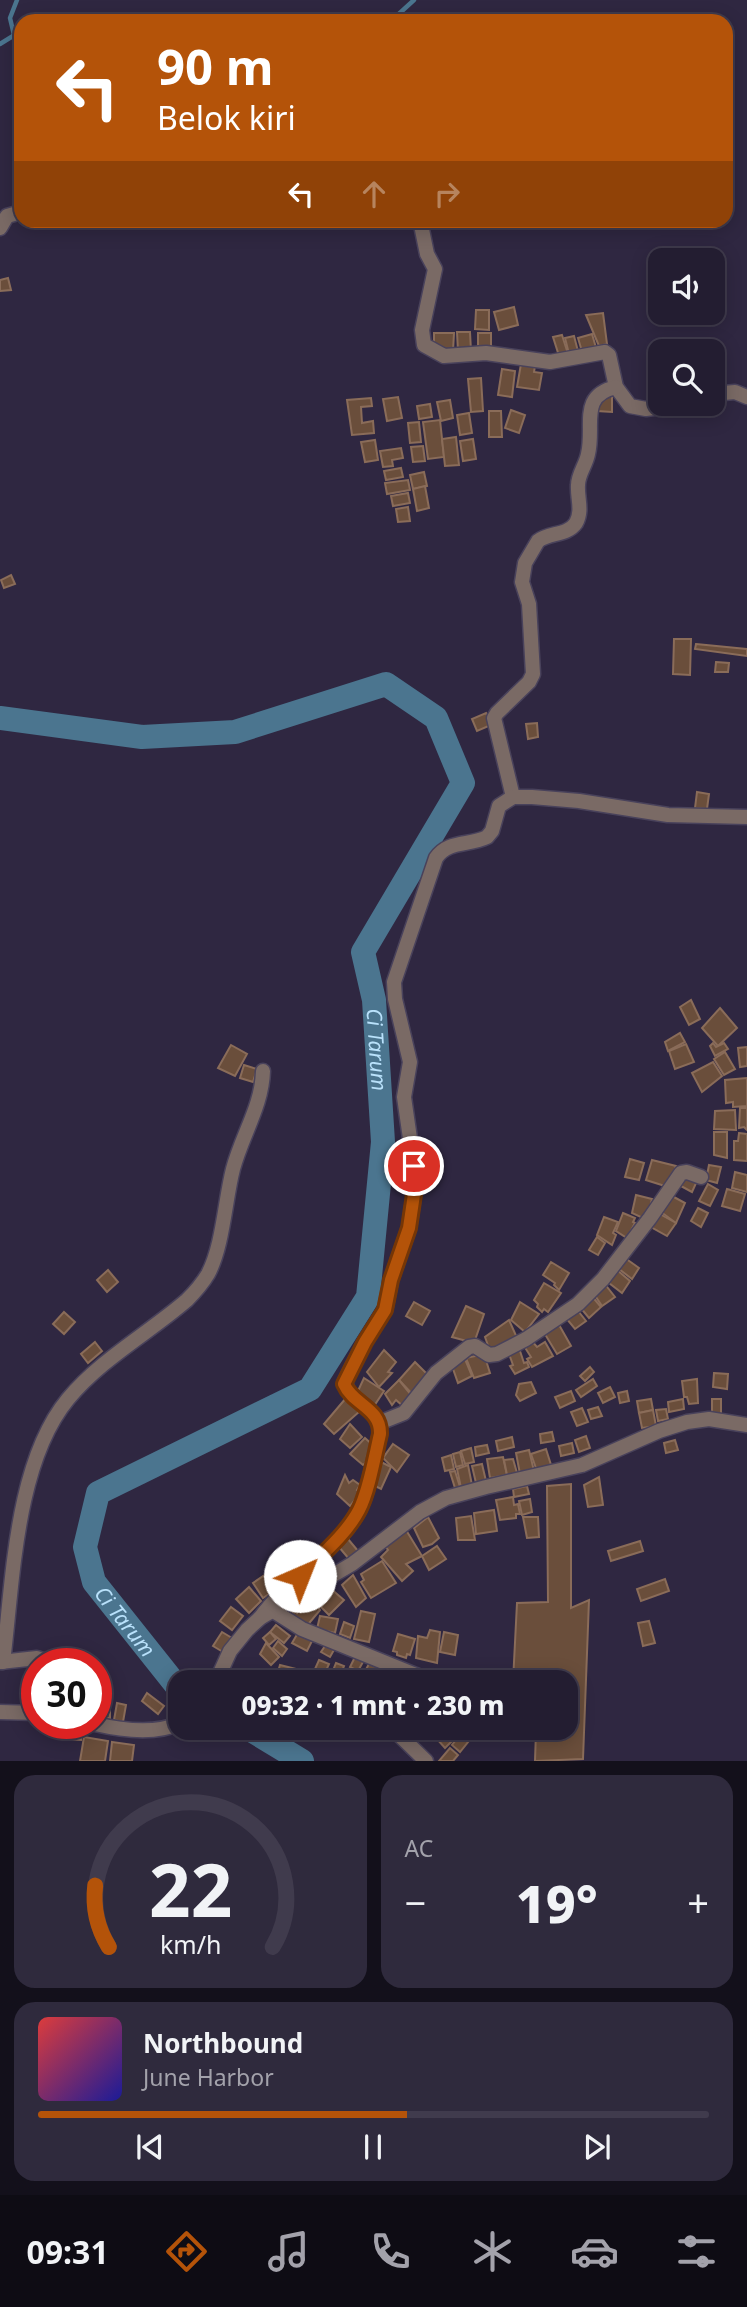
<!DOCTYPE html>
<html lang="id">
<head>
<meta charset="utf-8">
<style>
	:root { --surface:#231d31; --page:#2f2a3d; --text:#f1f3f6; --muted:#a3a2ab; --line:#403b4d; --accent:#b45309 }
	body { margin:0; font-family:"Noto Sans",sans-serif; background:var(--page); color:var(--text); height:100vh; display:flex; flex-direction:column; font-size:26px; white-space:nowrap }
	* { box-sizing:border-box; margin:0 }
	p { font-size:23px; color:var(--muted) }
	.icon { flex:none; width:38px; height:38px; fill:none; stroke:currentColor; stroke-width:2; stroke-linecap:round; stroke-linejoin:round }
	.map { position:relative; height:1761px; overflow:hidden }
	.side { display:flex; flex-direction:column; gap:14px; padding:14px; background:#13101b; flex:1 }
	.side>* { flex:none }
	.guide { position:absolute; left:14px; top:14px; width:719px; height:214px; border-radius:21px; box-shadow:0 4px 18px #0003,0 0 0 2px var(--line); background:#b45309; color:#fff; overflow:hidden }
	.tools { position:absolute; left:648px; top:248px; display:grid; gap:14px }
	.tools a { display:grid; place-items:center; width:77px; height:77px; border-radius:14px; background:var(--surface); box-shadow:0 4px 18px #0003,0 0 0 2px var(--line); font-size:35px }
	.speed { position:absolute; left:21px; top:1648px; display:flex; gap:14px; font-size:35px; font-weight:700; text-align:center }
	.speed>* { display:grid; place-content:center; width:91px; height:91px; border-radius:50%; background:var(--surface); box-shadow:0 4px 18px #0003,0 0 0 2px var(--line); line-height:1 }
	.speed .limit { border:10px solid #d22; background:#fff; color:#111 }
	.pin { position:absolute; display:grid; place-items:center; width:60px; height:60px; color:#fff; margin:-30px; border:4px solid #fff; border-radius:50%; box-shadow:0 2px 7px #0007 }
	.me { position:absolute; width:77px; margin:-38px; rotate:44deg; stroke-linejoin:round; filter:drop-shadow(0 0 5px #0008) }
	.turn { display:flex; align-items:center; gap:24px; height:147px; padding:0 28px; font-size:32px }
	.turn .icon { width:91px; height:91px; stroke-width:2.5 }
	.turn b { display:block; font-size:49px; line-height:60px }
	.lanes { display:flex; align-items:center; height:66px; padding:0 28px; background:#0003; justify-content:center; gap:35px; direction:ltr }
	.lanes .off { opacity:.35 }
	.big { font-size:52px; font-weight:800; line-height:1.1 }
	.side .tile { flex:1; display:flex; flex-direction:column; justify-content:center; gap:10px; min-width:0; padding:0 24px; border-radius:21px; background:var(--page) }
	.side .dial { align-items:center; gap:0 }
	.dial svg { height:182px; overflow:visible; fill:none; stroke:var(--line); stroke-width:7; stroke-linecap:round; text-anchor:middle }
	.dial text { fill:var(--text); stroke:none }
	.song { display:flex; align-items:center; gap:21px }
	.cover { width:84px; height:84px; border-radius:10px; background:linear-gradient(135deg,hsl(0 70% 55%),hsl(240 70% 35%)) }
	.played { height:7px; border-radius:4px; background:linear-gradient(90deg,var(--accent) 55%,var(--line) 55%) }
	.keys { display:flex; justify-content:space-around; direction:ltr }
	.heat { display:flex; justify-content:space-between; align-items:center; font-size:38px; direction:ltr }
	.side .tiles { flex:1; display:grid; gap:14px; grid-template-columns:1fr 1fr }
	.tile:last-child { grid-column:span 2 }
	.trip { position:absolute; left:168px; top:1670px; width:410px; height:70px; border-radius:21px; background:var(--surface); box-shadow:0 4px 18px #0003,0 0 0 2px var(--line); font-weight:800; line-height:70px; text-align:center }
	.tab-bar { display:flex; height:112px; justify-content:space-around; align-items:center; background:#0e0c14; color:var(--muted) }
	.tab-bar .icon { width:49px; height:49px }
	.tab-bar .on { color:var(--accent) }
	.tab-bar b { font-size:32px; color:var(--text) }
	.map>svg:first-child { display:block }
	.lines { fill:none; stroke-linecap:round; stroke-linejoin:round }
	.stream { stroke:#4b758f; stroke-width:4.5 }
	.river { stroke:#4b758f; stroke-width:24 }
	.building { fill:#6a4e3b; stroke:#8a6c59; stroke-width:2 }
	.minor-casing { stroke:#49425b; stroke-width:17 }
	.minor { stroke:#7a6a65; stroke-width:14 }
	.route-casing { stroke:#753606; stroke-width:18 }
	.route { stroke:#b45309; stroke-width:12 }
	.labels { text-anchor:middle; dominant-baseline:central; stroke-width:7; stroke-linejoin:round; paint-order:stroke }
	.water-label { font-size:21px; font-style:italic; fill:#b9e1fb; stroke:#261d36 }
</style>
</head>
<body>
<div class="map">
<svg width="747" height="1761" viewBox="0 0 747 1761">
	<rect width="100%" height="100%" fill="#2f2741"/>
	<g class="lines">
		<g class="stream">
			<path d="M63,21C90,17 120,8 146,21"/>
			<path d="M391,21L414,0"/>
			<path d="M14,35L10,18L17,0"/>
			<path d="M0,44L21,31"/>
		</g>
		<g class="river">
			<path id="s1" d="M0,718L142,737L235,732L386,684L436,718L463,783L363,952L374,1000L383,1142L368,1297L310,1389L98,1493L85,1547L94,1582L176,1685L180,1688"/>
			<path d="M246,1727L302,1761"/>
		</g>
	</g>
	<g class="building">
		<path d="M8,278L11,290L0,291V280Z"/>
		<path d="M514,307L518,325L499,330L494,312Z"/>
		<path d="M476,310H489V330L475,329Z"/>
		<path d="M603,313L607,344L599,346L586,315Z"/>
		<path d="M457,332H470L471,351H458Z"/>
		<path d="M434,333H454L453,351H434Z"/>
		<rect x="478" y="333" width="13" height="17"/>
		<path d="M592,334L597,351L583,355L578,338Z"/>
		<path d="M562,335L569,357L560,359L553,337Z"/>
		<path d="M574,336L579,355L570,358L565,338Z"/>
		<path d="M521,364L535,366L534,372L542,373L539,390L517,387Z"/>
		<path d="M502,369L515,371L512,397L498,395Z"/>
		<path d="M481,378L483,411L471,412L468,379Z"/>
		<path d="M597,396H612V412L597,411Z"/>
		<path d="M398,397L402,418L387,421L383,399Z"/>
		<path d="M371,398L372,406L361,407L362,423L373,421L374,433L352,435L347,400Z"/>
		<path d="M450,400L453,418L441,421L437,402Z"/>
		<path d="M430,404L432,417L419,419L417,406Z"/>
		<path d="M511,410L525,415L519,433L505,428Z"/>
		<path d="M489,411H501L502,437H489Z"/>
		<path d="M469,413L472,433L460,435L457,415Z"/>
		<path d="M440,420L444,457L428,459L423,422Z"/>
		<path d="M419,422L421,442L410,443L408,423Z"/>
		<path d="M456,437L459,465L445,466L442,439Z"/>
		<path d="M473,439L476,459L463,461L460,441Z"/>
		<path d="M375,440L378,460L365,462L361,442Z"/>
		<path d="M423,446L425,461L413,462L411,447Z"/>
		<path d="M401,448L403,458L392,460L393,466L383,467L380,451Z"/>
		<path d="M401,468L403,477L386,480L384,471Z"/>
		<path d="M424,472L427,486L413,489L410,475Z"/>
		<path d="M408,480L410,490L387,494L385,483Z"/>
		<path d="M425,486L429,508L417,511L413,489Z"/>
		<path d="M408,493L410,503L393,506L391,496Z"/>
		<path d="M408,507L410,521L398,522L396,509Z"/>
		<path d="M11,575L15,584L4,588L1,580Z"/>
		<path d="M674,639H691L690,675L673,674Z"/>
		<path d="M696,644L747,649V656L695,649Z"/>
		<path d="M716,662L729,663L728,672H715Z"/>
		<path d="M486,713L491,725L477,731L472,719Z"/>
		<path d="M537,723L538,737L528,739L526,724Z"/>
		<path d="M697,792L709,794L707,809L695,808Z"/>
		<path d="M691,1000L700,1019L689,1025L680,1007Z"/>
		<path d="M720,1008L737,1028L718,1046L702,1028Z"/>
		<path d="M680,1033L685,1042L668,1051L665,1042Z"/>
		<path d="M713,1043L716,1047L724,1043L728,1049L715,1056L710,1046Z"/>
		<path d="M686,1044L694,1062L675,1069L669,1051Z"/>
		<path d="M231,1045L247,1054L235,1076L218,1068Z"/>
		<path d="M747,1047V1066L740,1067L738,1048Z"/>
		<path d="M725,1052L735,1069L724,1075L714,1059Z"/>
		<path d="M713,1062L722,1076L702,1092L692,1073Z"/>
		<path d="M244,1065L257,1069L253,1082L240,1078Z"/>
		<path d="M747,1078V1106L733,1107V1102L726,1103L725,1080Z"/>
		<path d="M740,1108H747V1130L744,1127L739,1128Z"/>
		<path d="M735,1110L736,1130L714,1129L715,1111Z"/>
		<path d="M714,1132H727V1158L714,1155Z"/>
		<path d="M739,1133L747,1134V1161L734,1160V1141H738Z"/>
		<path d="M630,1159L644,1163L639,1180L625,1177Z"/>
		<path d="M652,1160L676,1166L668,1187L646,1180Z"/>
		<path d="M709,1165L721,1167L717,1183L706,1180Z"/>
		<path d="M735,1172L747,1175V1192L732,1188Z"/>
		<path d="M684,1174L697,1181L692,1192L679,1185Z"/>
		<path d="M708,1184L718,1190L710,1206L699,1201Z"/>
		<path d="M727,1189L745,1194L740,1211L722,1206Z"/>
		<path d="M636,1195L652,1199L651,1203L654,1205L645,1219L632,1213Z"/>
		<path d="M672,1196L685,1203L676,1223L661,1212Z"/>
		<path d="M698,1208L708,1213L701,1227L691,1221Z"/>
		<path d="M623,1213L635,1218L633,1222L635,1223L627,1238L616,1231Z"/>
		<path d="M658,1213L676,1223L667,1236L651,1227Z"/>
		<path d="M604,1217L618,1222L613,1233L616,1235L612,1245L597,1235Z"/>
		<path d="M597,1237L605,1243L598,1255L589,1250Z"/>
		<path d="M625,1258L639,1268L632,1279L619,1269Z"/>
		<path d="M551,1262L569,1273L559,1290L554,1285L555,1283L543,1275Z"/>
		<path d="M108,1270L118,1282L107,1292L97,1280Z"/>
		<path d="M617,1270L630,1281L622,1293L609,1283Z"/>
		<path d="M544,1283L561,1293L548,1312L544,1309L542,1312L537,1307L538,1304L534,1300Z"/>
		<path d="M604,1283L615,1297L602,1306L594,1294Z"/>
		<path d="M591,1295L601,1307L589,1318L580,1307Z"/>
		<path d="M414,1302L430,1311L422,1325L406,1316Z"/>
		<path d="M520,1302L539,1314L525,1332L511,1320Z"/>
		<path d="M466,1306L484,1314L474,1343L452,1337Z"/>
		<path d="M575,1307L586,1321L575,1329L566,1318Z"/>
		<path d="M64,1312L75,1322L64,1334L53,1324Z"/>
		<path d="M509,1320L518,1340L491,1354L485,1337Z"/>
		<path d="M558,1323L571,1346L557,1354L543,1331Z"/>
		<path d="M531,1340L537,1347L545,1342L553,1356L532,1367L527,1359L531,1357L524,1346Z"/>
		<path d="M95,1342L102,1351L88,1363L81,1354Z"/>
		<path d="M518,1345L524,1363L527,1362L529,1367L515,1374L510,1366L513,1365L508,1351Z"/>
		<path d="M384,1350L396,1362L388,1372L392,1373L379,1387L367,1372Z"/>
		<path d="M484,1354L490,1373L474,1378L466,1358Z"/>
		<path d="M465,1359L472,1376L458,1383L452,1366Z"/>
		<path d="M415,1362L427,1374L415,1397L399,1380Z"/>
		<path d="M590,1367L594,1372L585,1381L580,1376Z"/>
		<path d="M714,1373L728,1374L727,1389L713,1387Z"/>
		<path d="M364,1378L384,1391L374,1406L357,1393Z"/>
		<path d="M593,1379L597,1386L581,1397L576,1390Z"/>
		<path d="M697,1379L698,1403L689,1404L687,1397H684L682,1381Z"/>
		<path d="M399,1380L412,1396L404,1407L396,1400L392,1405L385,1394Z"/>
		<path d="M531,1382L536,1393L520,1401L516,1395L519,1384Z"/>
		<path d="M610,1387L615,1397L603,1403L598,1393Z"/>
		<path d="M571,1391L575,1401L560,1408L555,1397Z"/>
		<path d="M627,1391L629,1401L620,1403L618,1393Z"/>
		<path d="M346,1398L360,1411L334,1434L324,1424Z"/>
		<path d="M651,1399L653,1410L639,1413L637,1401Z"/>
		<path d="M683,1399L684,1409L669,1412L668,1402Z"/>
		<rect x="712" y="1399" width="9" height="15"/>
		<path d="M598,1407L602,1416L591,1419L588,1410Z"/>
		<path d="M582,1408L588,1422L577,1426L571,1412Z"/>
		<path d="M666,1409L668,1419L658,1421L656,1410Z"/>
		<path d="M653,1410L656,1426L642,1428L639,1413Z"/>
		<path d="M350,1424L362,1437L350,1448L340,1439Z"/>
		<path d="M552,1432L554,1441L541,1443L540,1434Z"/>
		<path d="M586,1436L590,1448L579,1452L575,1440Z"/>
		<path d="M512,1437L514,1447L498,1451L496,1441Z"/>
		<path d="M365,1438L375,1447L367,1456L370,1459L363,1465L350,1454Z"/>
		<path d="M675,1440L678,1450L666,1453L664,1443Z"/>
		<path d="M572,1443L574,1453L561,1456L559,1446Z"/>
		<path d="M393,1444L409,1455L397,1472L383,1458Z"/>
		<path d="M487,1445L489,1453L476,1456L475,1447Z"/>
		<path d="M471,1448L474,1462L465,1464L461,1451Z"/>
		<path d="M546,1449L552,1468L537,1471L531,1454Z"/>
		<path d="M529,1450L534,1471L520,1474L516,1453Z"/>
		<path d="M460,1452L463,1465L456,1467L453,1454Z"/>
		<path d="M451,1455L454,1469L445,1471L442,1458Z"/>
		<path d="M503,1457L507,1475L490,1478L487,1459Z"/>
		<path d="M513,1459L517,1473L507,1475L504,1460Z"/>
		<path d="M379,1461L391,1467L381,1489L369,1483Z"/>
		<path d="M482,1464L486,1481L476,1483L472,1466Z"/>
		<path d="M468,1465L472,1485L461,1488L457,1469Z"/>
		<path d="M455,1471L460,1487L455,1488L450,1472Z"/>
		<path d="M345,1475L349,1483L353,1480L360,1485L357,1490L361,1493L350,1506L337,1494Z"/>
		<path d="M599,1477L603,1505L588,1507L584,1485Z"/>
		<path d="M571,1484V1608L589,1600L583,1759L535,1761L536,1731L511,1733V1727H565V1682H513L517,1603L548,1602L547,1486Z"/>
		<path d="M527,1486L529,1494L514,1497L513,1489Z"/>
		<path d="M513,1497L514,1505L518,1504L520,1514H516V1518L500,1520L496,1500Z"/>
		<path d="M530,1499L532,1512L522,1515L519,1501Z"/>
		<path d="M494,1510L497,1531L476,1534L474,1513Z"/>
		<path d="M471,1516L475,1540H458L456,1518Z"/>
		<path d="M428,1517L439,1538L432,1544L423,1547L414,1528Z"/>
		<path d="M523,1517H538L539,1537L527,1538Z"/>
		<path d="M406,1530L422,1556L406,1564L413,1571L402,1581L381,1557L388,1550L385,1546Z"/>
		<path d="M348,1539L358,1551L349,1559L339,1547Z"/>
		<path d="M640,1541L643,1551L611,1561L608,1551Z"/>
		<path d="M437,1546L446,1559L429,1570L422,1556Z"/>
		<path d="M382,1561L396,1583L371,1598L361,1582L364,1580L361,1574Z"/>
		<path d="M291,1563L297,1576L286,1582L278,1570Z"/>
		<path d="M275,1568L285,1583L263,1598L253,1583Z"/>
		<path d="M353,1575L366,1598L356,1607L342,1585Z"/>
		<path d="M665,1579L669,1591L641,1601L637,1589Z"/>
		<path d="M249,1587L261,1601L249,1613L236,1599Z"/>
		<path d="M330,1588L344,1600L329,1615L318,1604Z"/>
		<path d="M312,1594L320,1610L306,1627L284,1615L291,1606L297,1613Z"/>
		<path d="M231,1607L243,1616L232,1630L220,1621Z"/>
		<path d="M361,1611L375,1614L369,1642L354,1639Z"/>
		<path d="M320,1616L338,1619L335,1633L317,1629Z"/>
		<path d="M649,1621L655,1643L643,1646L638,1623Z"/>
		<path d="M344,1622L354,1626L350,1638L340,1634Z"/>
		<path d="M276,1625L290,1636L284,1643L270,1632Z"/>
		<path d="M430,1630L440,1632L437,1663L416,1658L418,1636L427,1638Z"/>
		<path d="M299,1631L313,1639L307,1651L292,1643Z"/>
		<path d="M222,1632L232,1638L223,1652L213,1646Z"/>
		<path d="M270,1632L276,1639L269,1645L263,1638Z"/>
		<path d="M444,1632L458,1635L455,1655L440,1652Z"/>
		<path d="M398,1634L415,1639L410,1655L407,1654L406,1658L397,1655V1652L393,1651Z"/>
		<path d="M278,1641L287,1649L282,1656L273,1648Z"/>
		<path d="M266,1643L279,1657L271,1665L260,1654Z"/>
		<path d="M327,1643L335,1648L330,1657L321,1652Z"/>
		<path d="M356,1655L364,1660L358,1671L350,1667Z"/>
		<path d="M319,1660L329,1664L325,1673L315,1669Z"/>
		<path d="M370,1662L380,1667L375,1678L364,1673Z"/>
		<path d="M336,1663L344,1666L338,1681L330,1678Z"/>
		<path d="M280,1665L308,1672L305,1682H275Z"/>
		<path d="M383,1668L391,1673L386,1682H380L377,1680Z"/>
		<path d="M147,1693L164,1706L158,1714L142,1701Z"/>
		<rect x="99" y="1697" width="11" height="21"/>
		<path d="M117,1703L126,1705L123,1722L114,1720Z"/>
		<path d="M67,1726L82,1727L81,1740L66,1739Z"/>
		<path d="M324,1727H348L347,1734L323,1730Z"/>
		<path d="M432,1727H445L455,1738L445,1748L429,1730Z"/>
		<path d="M460,1735L468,1742L460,1752L452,1745Z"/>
		<path d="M84,1737L108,1741L105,1761H80Z"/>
		<path d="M112,1742L134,1745L132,1761H110Z"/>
		<path d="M450,1748L458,1755L453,1761H439Z"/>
	</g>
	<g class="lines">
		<g class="minor-casing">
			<g id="minor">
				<path d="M420,220L427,254L435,269L422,330L424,345L444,356L486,353L550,362L605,352L609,355L616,387L630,406L646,409L683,404"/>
				<path d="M0,228L7,216L21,212"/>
				<path d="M712,394L735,392L747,397"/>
				<path d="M513,797L494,718L497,713L529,682L533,674L529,604L522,582L525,563L538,541C549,532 567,536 576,523C583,510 577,498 578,485C578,474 586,465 588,454C595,425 578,396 616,387"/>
				<path d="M379,1423L404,1413L436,1373L469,1347L475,1346L489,1355L497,1354L526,1339L578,1304L603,1279L650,1218L681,1173L687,1172L701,1177"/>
				<path d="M272,1610L302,1629L428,1680"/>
				<path d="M260,1618C288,1579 334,1554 358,1512C369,1493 374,1456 380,1434C381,1404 348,1405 345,1381L365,1341L385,1310L391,1280L409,1228L415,1189V1173L404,1097L410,1062L395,999L394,982L436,858C448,840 469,846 487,837L492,831L499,806L513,797H532L579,801L668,815L747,817"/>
				<path d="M0,1662L37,1658L54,1664"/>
				<path d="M3,1662C13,1582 15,1463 68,1399C101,1359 149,1333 187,1300C195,1292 202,1284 208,1274C223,1246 225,1200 233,1169C242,1135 262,1106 263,1071"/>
				<path d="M221,1674L253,1682"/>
				<path d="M216,1682L230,1651L247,1630L260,1618L352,1564L420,1512L446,1498L486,1487L582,1465L659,1431L687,1422L709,1419L747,1425"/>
				<path d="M0,1712L37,1713"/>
				<path d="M95,1724C121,1730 155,1735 180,1723"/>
				<path d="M391,1727L426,1761"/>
			</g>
		</g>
		<use href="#minor" class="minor"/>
	</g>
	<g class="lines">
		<g class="route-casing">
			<path id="route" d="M300,1576C320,1556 346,1535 359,1510C369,1491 375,1455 380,1434C381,1408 353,1405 344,1384L365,1342L385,1310L391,1280L409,1228L416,1181L414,1166"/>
		</g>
		<use href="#route" class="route"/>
	</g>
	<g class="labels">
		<g class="water-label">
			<text stroke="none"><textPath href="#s1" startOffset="821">Ci Tarum</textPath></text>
			<text stroke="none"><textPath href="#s1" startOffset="1556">Ci Tarum</textPath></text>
		</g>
	</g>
</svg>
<div class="tools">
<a><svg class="icon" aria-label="sound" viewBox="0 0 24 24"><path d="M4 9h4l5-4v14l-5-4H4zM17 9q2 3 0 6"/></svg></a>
<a><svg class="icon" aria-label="search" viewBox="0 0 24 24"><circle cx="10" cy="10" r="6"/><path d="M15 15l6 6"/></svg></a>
</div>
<div class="speed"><div class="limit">30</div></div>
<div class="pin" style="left:414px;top:1166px;background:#d93025"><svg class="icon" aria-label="arrive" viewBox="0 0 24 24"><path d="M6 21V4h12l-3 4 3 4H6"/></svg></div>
<svg class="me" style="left:300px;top:1576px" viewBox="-20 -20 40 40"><circle r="19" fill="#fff"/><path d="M0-13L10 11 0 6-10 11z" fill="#b45309"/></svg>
<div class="trip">09:32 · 1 mnt · 230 m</div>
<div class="guide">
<div class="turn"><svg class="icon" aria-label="left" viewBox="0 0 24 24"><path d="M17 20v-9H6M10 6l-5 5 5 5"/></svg><div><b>90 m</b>Belok kiri</div></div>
<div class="lanes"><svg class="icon" aria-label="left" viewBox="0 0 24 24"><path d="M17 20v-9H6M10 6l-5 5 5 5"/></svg><svg class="icon off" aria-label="ahead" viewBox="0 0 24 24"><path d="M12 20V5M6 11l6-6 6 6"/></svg><svg class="icon off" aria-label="right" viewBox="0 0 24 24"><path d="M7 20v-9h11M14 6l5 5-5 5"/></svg></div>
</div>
</div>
<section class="side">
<div class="tiles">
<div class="tile dial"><svg viewBox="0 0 100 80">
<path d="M14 69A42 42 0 1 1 86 69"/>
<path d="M14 69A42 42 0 0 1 8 42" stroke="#b45309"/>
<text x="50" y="56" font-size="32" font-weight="700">22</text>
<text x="50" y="72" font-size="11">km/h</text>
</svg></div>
<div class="tile"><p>AC</p>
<div class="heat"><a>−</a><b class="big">19°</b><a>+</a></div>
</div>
<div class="tile">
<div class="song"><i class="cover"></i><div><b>Northbound</b><p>June Harbor</p></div></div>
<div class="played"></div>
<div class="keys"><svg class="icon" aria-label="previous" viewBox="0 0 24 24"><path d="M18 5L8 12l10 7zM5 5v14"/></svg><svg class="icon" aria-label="pause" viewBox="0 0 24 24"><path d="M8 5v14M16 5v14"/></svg><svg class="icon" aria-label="next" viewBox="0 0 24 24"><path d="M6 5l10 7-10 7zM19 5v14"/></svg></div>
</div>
</div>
</section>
<nav class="tab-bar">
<b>09:31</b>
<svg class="icon on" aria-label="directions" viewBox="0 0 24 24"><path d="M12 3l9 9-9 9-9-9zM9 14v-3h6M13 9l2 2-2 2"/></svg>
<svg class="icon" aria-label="music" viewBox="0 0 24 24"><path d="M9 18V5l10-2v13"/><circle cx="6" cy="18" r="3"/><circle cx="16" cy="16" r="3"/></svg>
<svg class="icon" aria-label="phone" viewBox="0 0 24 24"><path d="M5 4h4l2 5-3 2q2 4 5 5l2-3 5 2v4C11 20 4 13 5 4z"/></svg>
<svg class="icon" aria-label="climate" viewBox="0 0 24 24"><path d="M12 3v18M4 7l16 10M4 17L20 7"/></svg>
<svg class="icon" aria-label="car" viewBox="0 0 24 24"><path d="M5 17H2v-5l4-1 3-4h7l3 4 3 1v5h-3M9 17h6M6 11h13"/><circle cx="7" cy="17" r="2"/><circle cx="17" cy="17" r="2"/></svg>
<svg class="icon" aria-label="filters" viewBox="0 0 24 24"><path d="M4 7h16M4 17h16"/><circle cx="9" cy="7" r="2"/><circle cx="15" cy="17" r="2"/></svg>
</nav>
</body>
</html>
